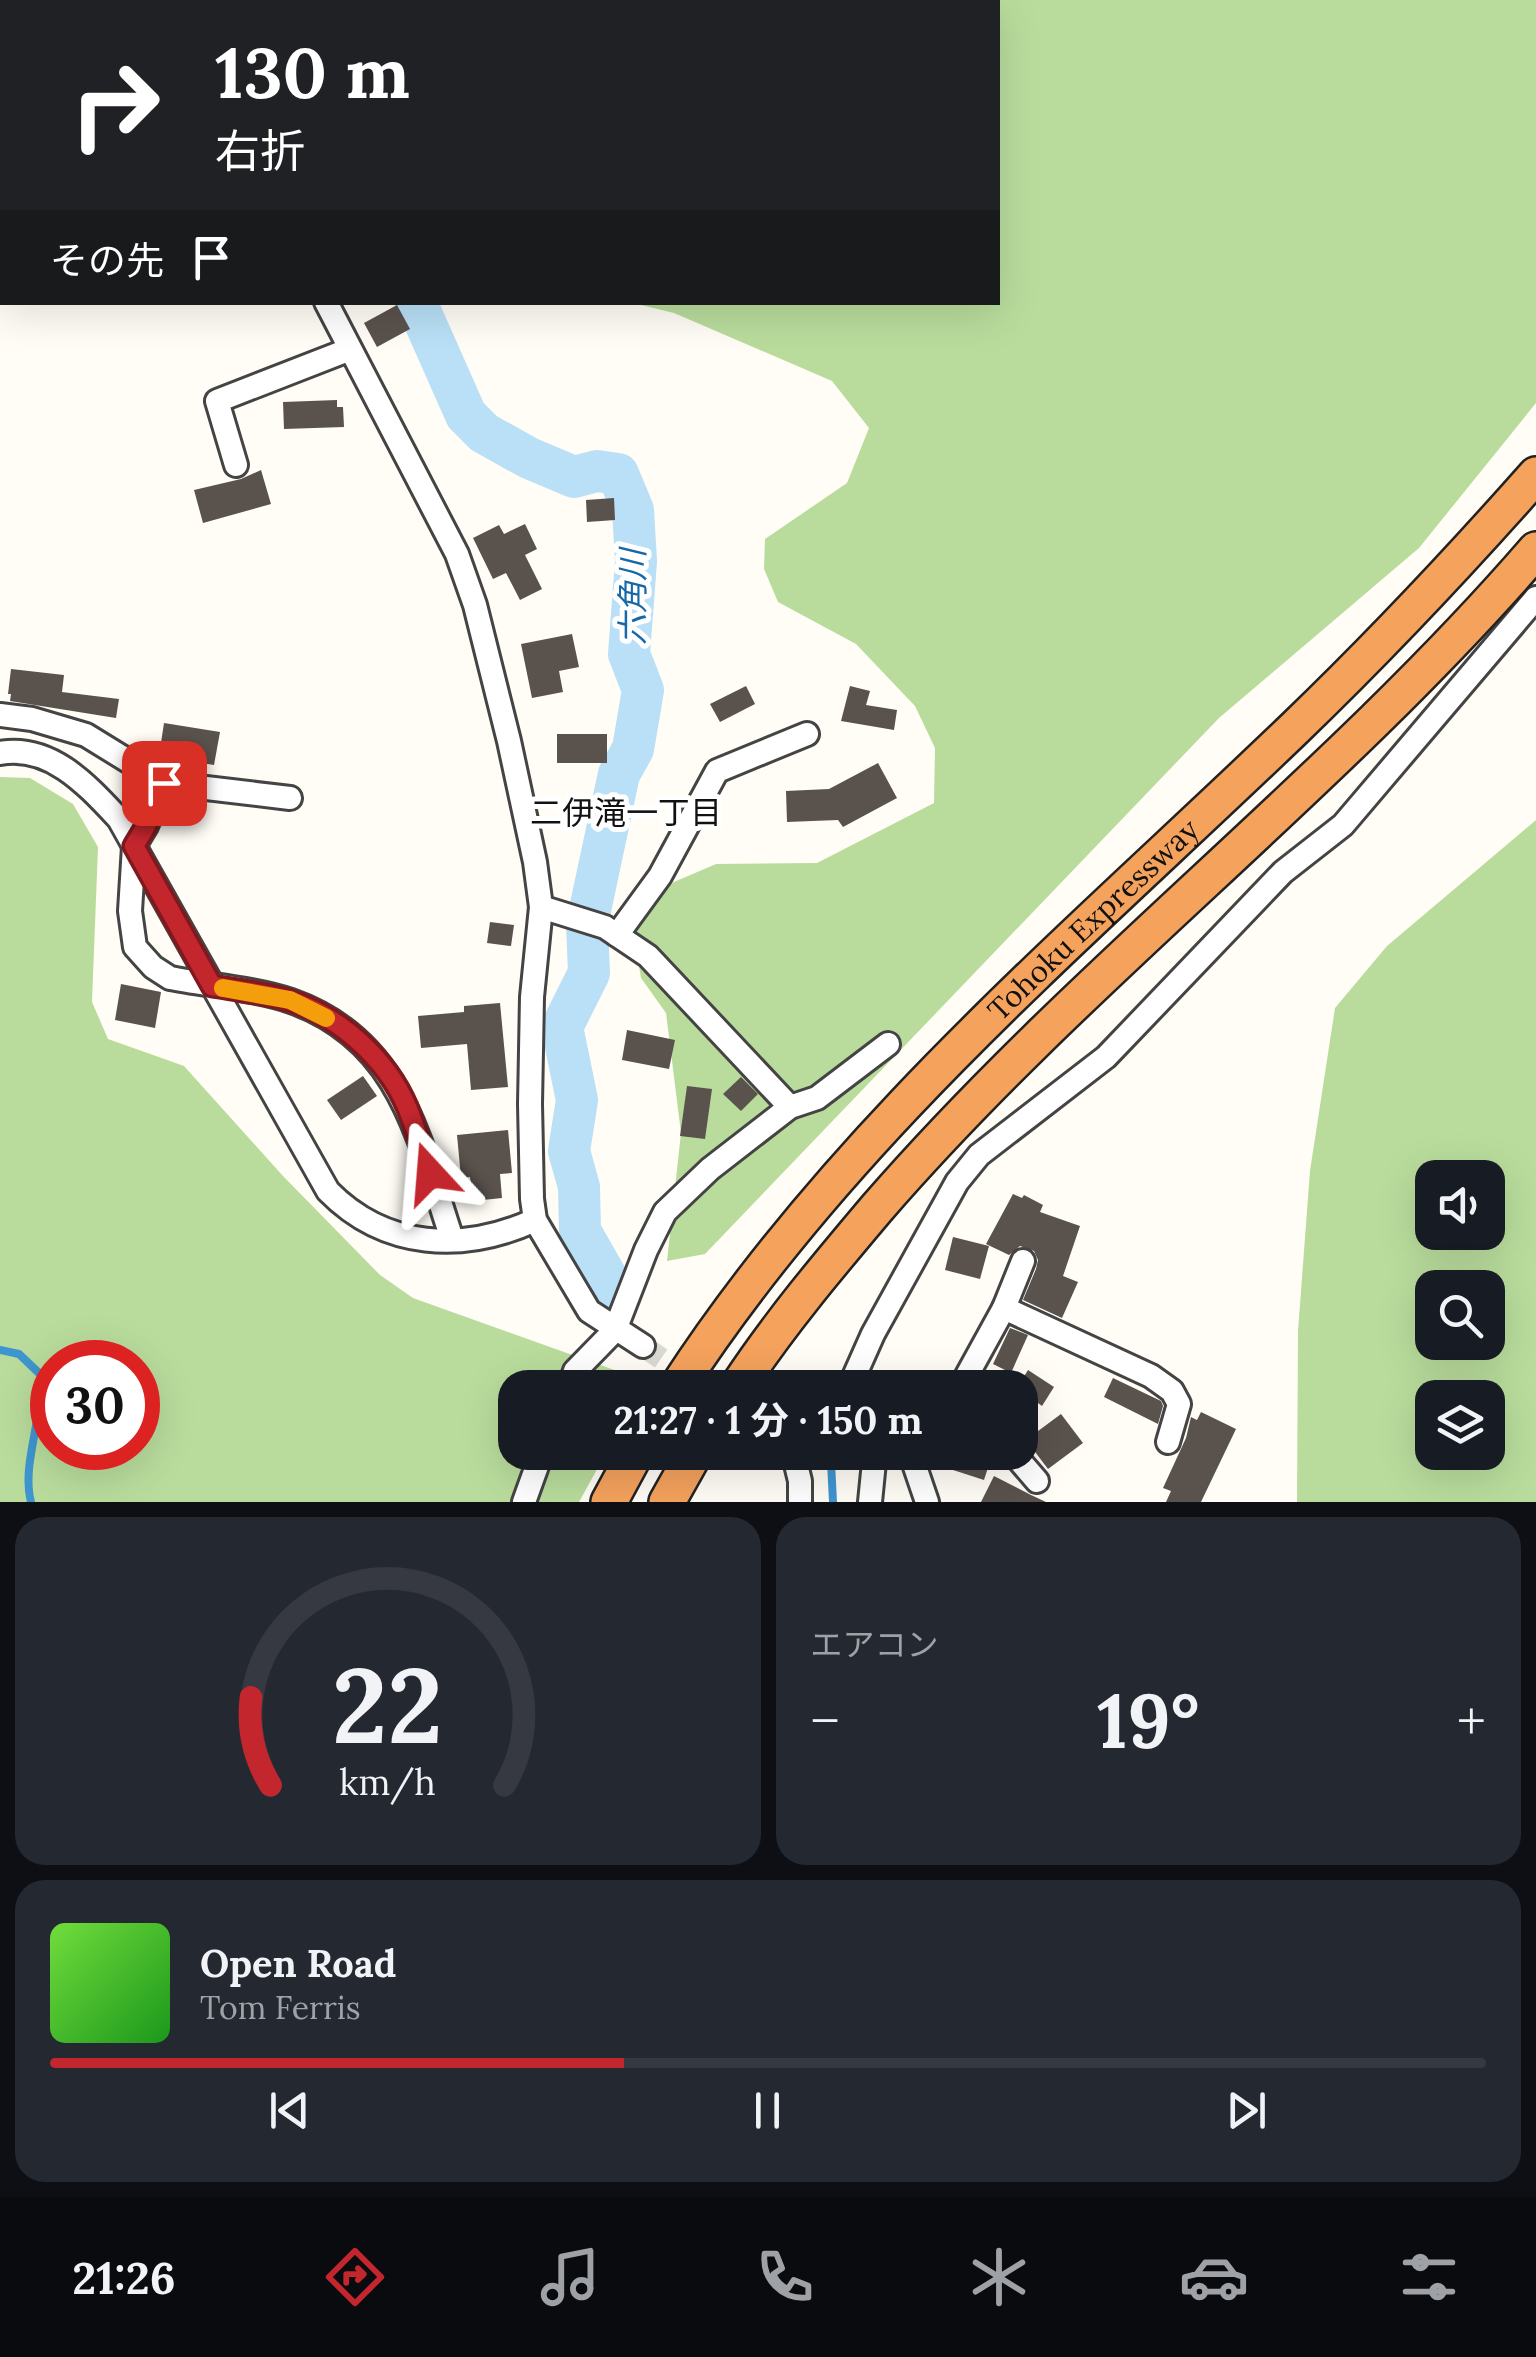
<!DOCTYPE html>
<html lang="ja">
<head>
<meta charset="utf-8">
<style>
	:root { --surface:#171b24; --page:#242831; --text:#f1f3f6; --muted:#9ea1a6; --line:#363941; --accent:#c4262e }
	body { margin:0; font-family:Lora,"Noto Sans JP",serif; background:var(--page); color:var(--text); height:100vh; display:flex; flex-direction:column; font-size:38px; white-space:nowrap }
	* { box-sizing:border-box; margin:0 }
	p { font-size:32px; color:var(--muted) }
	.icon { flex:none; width:55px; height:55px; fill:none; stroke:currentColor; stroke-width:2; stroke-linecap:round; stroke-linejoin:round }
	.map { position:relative; height:1502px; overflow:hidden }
	.side { display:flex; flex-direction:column; gap:15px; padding:15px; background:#0d0f14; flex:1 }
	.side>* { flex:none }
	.banner { position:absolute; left:0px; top:0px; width:1000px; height:305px; box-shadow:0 10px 40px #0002; background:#202124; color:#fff; overflow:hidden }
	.tools { position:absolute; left:1415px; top:1160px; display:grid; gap:20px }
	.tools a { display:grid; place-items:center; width:90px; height:90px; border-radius:20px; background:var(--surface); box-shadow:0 10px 40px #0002; font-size:50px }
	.speed { position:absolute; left:30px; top:1340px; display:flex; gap:20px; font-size:50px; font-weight:700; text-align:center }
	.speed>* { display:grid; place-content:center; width:130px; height:130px; border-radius:50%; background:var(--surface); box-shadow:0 10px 40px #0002; line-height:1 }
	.speed .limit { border:15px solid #d22; background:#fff; color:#111 }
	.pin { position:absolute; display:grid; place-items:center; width:85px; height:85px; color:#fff; margin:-42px; border-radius:20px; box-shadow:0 5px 15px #0006 }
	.me { position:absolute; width:110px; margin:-55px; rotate:341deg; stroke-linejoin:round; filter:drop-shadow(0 0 8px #0008) }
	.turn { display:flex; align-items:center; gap:35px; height:210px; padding:0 50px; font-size:45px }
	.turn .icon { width:130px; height:130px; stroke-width:2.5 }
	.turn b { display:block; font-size:70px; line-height:85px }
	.then { display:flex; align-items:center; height:95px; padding:0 50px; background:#0003; gap:20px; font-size:38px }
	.big { font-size:75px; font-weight:700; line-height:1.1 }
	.side .tile { flex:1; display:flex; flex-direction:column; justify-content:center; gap:15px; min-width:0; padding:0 35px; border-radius:30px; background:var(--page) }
	.side .dial { align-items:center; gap:0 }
	.dial svg { height:260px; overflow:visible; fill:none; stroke:var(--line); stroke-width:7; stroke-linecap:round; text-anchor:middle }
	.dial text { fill:var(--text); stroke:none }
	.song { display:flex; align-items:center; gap:30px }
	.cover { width:120px; height:120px; border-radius:15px; background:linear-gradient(135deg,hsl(100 70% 55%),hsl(120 70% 35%)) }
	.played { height:10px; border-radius:5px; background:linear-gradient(90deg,var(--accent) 40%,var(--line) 40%) }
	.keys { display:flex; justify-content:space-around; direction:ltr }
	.heat { display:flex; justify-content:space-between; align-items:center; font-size:55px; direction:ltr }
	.side .tiles { flex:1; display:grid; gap:15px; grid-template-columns:1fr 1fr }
	.tile:last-child { grid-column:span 2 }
	.trip { position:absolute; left:498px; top:1370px; width:540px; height:100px; border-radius:30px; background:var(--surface); box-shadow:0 10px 40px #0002; font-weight:700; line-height:100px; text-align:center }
	.tab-bar { display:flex; height:160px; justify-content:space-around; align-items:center; background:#090b0e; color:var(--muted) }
	.tab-bar .icon { width:70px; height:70px }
	.tab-bar .active { color:var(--accent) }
	.tab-bar b { font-size:45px; color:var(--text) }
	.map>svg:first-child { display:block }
	.forest { fill:#b9dc9c; fill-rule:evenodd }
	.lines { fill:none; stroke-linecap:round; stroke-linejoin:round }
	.stream { stroke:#3f96cf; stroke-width:8 }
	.river { stroke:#b9e0f7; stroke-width:42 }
	.building { fill:#5a524d }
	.minor-tunnel { stroke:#dbdad3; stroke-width:22; stroke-dasharray:22 11; stroke-linecap:butt }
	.minor-casing { stroke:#444; stroke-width:28 }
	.highway-casing { stroke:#222; stroke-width:40 }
	.minor { stroke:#fff; stroke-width:22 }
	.highway { stroke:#f5a25d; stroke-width:35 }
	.route-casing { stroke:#7f191e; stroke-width:25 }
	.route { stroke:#c4262e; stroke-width:18 }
	.slow { stroke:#f59e0b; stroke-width:18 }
	.labels { text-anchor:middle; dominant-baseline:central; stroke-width:10; stroke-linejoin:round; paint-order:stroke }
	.street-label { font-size:30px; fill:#111; stroke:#fff }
	.water-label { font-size:32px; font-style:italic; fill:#1768a6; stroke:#fff }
	.neighbourhood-label { font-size:32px; fill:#111; stroke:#fff }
</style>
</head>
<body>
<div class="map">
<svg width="1536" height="1502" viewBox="0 0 1536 1502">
	<rect width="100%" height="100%" fill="#fffdf5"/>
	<g class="forest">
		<path d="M355,0H1536V403L1419,548L1219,718L705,1254L667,1261L681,1133L666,1013L641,978L635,943L639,912L674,882L716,864L817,863L934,803L935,748L915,706L856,644L778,602L764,569L765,539L847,483L869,428L832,381L674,313L633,303L998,302V2Z"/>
		<path d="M0,777L30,778L73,804L98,847L92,1002L108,1039L184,1066L283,1176L380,1275L413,1298L620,1372L624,1387L515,1388V1452L606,1453L579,1502H0ZM52,1362H138V1448H52Z"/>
		<path d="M1536,820V1502H1297L1298,1331L1310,1171L1335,1008L1387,946ZM1432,1178H1488V1232H1432ZM1432,1288H1488V1342H1432ZM1432,1398H1488V1452H1432Z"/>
	</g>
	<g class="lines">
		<g class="stream">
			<path d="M0,1350L19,1354L41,1375C44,1416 21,1465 31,1502"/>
			<path d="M831,1462L833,1502"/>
		</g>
		<g class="river">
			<path d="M224,0L226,2"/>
			<path d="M416,302L466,415L484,433L529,458L574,477L597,471L618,474L633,510L636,561L629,654L643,690L633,749L619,774L587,924L589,973L562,1027L577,1100L569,1151L579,1187L580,1231L612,1287"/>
		</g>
	</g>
	<g class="building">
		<path d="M397,305L410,329L377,347L364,323Z"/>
		<path d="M337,400V407H343L344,427L284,429L283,402Z"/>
		<path d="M261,470L271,504L203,523L194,490L241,479Z"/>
		<path d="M614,498L615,520L587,522L586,500Z"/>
		<path d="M525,524L537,549L525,555L542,589L520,600L506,573L493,579L473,538L499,525L504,534Z"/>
		<path d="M572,634L579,667L559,671L563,692L532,698L521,644Z"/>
		<path d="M11,669L64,675L62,692L119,699L116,718L10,701L11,694H8Z"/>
		<path d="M746,686L755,704L720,722L710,704Z"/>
		<path d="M850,686L870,691L866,705L897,710L894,730L841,721Z"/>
		<path d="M164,723L220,732L214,765L159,756Z"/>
		<rect x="557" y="734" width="50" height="29"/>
		<path d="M878,763L897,798L843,827L838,820L787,822L786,791L829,789Z"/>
		<path d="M490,922L514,925L511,946L487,943Z"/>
		<path d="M121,984L161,992L155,1028L115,1020Z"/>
		<path d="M500,1003L508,1087L471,1090L467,1044L421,1048L418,1016L464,1012V1006Z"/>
		<path d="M627,1030L675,1040L669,1069L622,1060Z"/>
		<path d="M363,1076L377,1096L341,1120L327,1100Z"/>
		<path d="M741,1077L758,1094L741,1111L723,1094Z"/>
		<path d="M687,1086L712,1089L705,1139L680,1136Z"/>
		<path d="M508,1130L512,1173L500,1174L502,1198L473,1201L470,1177L461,1178L457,1135Z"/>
		<path d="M1013,1194L1022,1198L1024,1195L1043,1205L1040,1212L1080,1226L1063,1276L1078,1282L1062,1318L1023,1300L1036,1269L1038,1260L1034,1251L1020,1246L1009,1255L986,1244Z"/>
		<path d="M953,1237L989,1246L980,1279L945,1270Z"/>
		<path d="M1010,1328L1028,1335L1011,1373L993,1364Z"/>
		<path d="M1028,1370L1054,1387L1042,1406L1017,1388Z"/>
		<path d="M1113,1378L1161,1401L1163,1406L1158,1424L1104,1397Z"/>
		<path d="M1201,1412L1236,1429L1201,1502H1166L1171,1491L1163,1488L1186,1438L1191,1417L1197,1420Z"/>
		<path d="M1061,1414L1083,1443L1048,1469L1026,1440Z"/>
		<path d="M955,1452H993L984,1480L950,1469Z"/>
		<path d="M994,1476L1031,1495L1046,1502H981Z"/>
	</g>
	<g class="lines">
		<path class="minor-tunnel" d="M643,1346L704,1388"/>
		<g class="minor-casing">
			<g id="minor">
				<path d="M99,0L101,2"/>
				<path d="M326,302L457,554L475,605L509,741L535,862L541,907L532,997L530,1104L532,1199L535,1220L589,1311L643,1346"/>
				<path d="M236,465L217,401L348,350"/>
				<path d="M0,715L32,719L86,735L164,783L290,798"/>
				<path d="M0,753C51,744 88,786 119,819L328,1191C385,1249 463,1253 535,1220"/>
				<path d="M164,783L146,826L134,846L130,911L135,947L153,967L170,978C206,985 257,989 291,1001C402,1040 419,1141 452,1239"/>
				<path d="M541,907L605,927L648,956L790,1107"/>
				<path d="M617,935L660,876L717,771L807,734"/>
				<path d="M1004,1308L1151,1376L1172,1391L1179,1404L1168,1442"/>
				<path d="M569,1388L575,1371L615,1330L646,1250L665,1212L710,1169L790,1107L817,1098L888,1044"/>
				<path d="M849,1388L873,1334L957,1182L979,1155L1106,1057L1283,872L1343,825L1536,598"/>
				<path d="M960,1388L1004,1308L1023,1261"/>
				<path d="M793,1452L800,1481V1502"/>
				<path d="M910,1452L927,1502"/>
				<path d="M1012,1452L1037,1481"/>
				<path d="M524,1502L542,1452"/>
				<path d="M870,1502L875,1452"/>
			</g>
		</g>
		<g class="highway-casing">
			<g id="highway">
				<path id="s1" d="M677,1388C843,1132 1079,936 1296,727C1380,646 1459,562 1536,475"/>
				<path d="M737,1388C779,1324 828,1266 877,1208C1081,973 1333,785 1536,550"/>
				<path d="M609,1502L636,1452"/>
				<path d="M667,1502L695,1452"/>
			</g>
		</g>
		<use href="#minor" class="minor"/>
		<use href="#highway" class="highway"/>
	</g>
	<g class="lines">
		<g class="route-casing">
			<path id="route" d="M164,783L146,826L134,846L212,986C237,990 264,993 288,1000C338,1015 387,1059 407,1107C416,1128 422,1151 430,1173"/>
		</g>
		<use href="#route" class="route"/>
		<path class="slow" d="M223,988L290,1000L326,1018"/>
	</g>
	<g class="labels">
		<g class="street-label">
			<text stroke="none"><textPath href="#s1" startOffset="628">Tohoku Expressway</textPath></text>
		</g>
		<g class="water-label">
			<text transform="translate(632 597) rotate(-90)">六角川</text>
		</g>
		<g class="neighbourhood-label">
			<text x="626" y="812">二伊滝一丁目</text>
		</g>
	</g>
</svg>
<div class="tools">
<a><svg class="icon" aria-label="sound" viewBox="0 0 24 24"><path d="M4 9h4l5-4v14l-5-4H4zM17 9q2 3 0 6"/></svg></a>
<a><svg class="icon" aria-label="search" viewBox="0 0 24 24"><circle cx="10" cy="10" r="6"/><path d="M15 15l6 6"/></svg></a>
<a><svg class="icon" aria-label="layers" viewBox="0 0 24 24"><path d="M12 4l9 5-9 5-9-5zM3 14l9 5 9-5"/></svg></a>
</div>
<div class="speed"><div class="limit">30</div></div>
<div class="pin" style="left:164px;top:783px;background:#d93025"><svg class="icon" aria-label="arrive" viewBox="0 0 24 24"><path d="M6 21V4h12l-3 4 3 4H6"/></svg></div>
<svg class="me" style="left:430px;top:1173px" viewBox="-20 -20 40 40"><path d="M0-17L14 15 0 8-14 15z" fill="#c4262e" stroke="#fff" stroke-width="4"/></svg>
<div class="trip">21:27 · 1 分 · 150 m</div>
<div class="banner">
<div class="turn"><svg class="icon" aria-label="right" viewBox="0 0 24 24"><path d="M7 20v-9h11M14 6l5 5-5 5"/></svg><div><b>130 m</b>右折</div></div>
<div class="then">その先<svg class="icon" aria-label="arrive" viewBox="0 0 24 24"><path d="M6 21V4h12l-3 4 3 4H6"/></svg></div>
</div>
</div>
<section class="side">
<div class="tiles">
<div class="tile dial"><svg viewBox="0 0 100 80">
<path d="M14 69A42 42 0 1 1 86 69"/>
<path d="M14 69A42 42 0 0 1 8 42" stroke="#c4262e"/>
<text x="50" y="56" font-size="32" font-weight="700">22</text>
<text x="50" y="72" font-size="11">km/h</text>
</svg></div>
<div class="tile"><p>エアコン</p>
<div class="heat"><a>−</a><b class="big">19°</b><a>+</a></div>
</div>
<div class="tile">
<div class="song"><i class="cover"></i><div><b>Open Road</b><p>Tom Ferris</p></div></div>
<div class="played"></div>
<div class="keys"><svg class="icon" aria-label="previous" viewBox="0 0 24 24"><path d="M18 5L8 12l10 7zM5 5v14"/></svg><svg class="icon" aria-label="pause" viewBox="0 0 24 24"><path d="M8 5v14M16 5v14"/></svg><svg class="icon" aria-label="next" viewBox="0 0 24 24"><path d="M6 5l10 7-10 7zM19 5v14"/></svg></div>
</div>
</div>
</section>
<nav class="tab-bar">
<b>21:26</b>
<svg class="icon active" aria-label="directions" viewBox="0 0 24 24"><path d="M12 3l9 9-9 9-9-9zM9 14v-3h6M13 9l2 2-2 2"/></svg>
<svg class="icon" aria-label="music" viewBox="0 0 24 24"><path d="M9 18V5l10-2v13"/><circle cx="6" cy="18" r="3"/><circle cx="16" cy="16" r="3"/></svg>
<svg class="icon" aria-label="phone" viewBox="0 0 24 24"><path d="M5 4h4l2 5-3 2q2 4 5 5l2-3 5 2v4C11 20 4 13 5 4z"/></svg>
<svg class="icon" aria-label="climate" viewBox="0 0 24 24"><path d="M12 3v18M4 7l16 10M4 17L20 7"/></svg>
<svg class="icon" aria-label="car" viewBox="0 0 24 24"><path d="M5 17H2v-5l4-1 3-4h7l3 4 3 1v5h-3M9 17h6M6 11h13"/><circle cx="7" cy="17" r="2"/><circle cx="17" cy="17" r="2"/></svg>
<svg class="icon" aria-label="filters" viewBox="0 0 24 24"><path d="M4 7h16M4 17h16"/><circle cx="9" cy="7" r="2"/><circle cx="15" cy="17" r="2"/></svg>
</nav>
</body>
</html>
